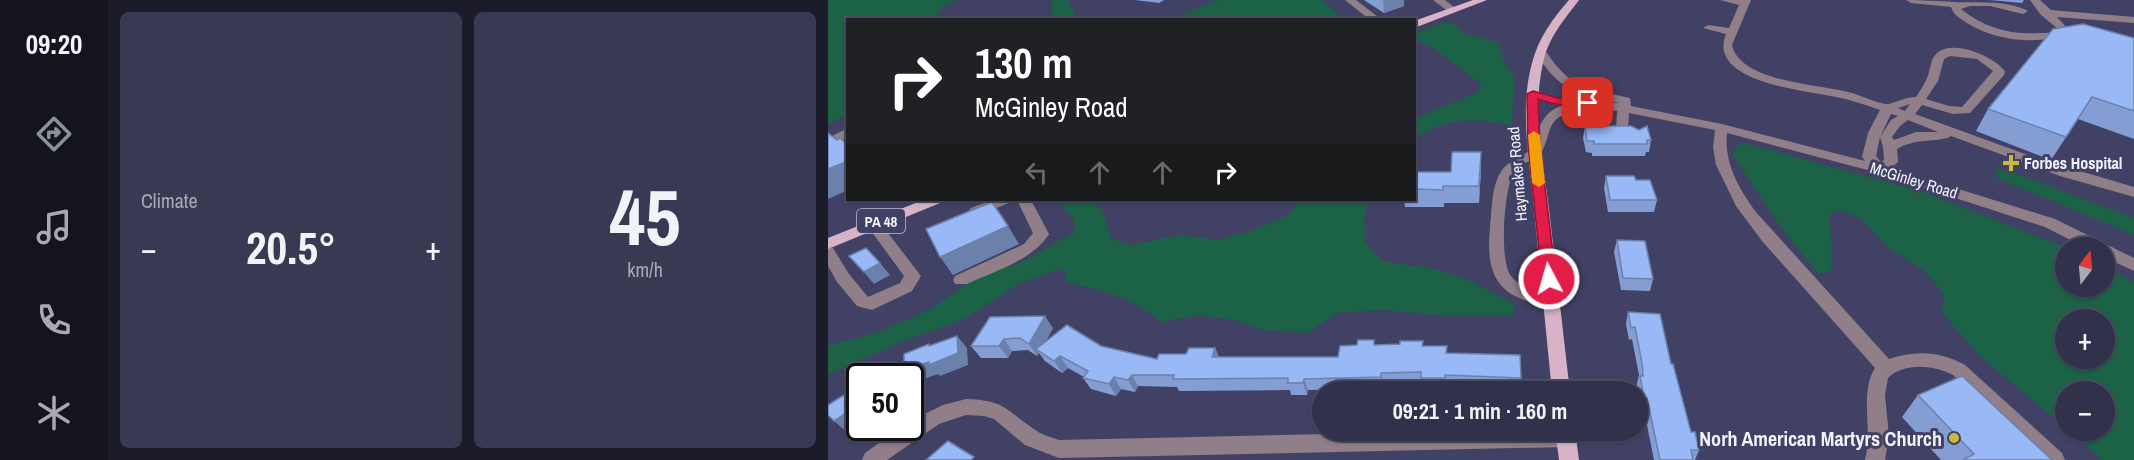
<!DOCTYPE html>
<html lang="en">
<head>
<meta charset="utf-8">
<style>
	:root { --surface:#31314c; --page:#393953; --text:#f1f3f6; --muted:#a8a9b5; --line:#4c4c64; --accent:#8c9099 }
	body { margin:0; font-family:"Archivo Narrow",sans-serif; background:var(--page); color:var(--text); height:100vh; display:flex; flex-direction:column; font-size:22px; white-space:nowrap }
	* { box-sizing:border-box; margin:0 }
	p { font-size:20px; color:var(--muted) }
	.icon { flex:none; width:33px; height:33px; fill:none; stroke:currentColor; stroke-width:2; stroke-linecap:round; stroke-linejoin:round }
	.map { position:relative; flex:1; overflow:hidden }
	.sheet { display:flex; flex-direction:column; gap:12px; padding:12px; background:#1b1b2a; width:720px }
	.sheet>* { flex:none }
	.banner { position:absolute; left:18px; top:18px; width:570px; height:183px; border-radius:0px; box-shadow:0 2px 4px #0004,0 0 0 2px var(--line); background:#202124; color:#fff; overflow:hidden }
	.needle { width:39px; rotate:16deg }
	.fabs { position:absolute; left:1227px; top:237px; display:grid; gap:12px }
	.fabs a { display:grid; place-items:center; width:60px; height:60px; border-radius:50%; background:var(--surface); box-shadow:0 2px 4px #0004,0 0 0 2px var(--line); font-size:30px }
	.speed { position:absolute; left:18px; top:363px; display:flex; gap:12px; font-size:30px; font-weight:700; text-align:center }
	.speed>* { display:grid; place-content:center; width:78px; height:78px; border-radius:50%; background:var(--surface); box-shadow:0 2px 4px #0004,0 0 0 2px var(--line); line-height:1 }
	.speed .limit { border:3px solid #111; border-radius:9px; background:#fff; color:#111 }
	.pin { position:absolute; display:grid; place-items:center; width:51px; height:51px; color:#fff; margin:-26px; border-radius:12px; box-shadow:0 3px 9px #0006 }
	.me { position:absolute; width:66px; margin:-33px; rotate:354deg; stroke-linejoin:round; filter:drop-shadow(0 0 4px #0008) }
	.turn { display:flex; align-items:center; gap:21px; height:126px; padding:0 30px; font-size:27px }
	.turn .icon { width:78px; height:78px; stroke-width:2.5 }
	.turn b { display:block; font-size:42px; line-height:51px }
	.lanes { display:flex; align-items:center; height:57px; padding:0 30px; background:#0003; justify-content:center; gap:30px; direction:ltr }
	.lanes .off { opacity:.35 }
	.big { font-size:45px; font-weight:700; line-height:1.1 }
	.sheet .tile { flex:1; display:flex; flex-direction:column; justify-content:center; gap:9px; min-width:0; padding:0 21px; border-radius:9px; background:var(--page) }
	.sheet .dial { align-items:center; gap:0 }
	.dial b { font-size:78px; line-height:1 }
	.heat { display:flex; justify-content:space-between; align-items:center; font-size:33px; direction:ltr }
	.sheet .tiles { flex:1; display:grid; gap:12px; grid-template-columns:repeat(2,1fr) }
	.trip { position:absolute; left:484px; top:381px; width:336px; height:60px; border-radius:30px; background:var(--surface); box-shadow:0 2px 4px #0004,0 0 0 2px var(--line); font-weight:700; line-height:60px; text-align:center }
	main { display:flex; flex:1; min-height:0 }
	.tabs { display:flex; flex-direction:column; width:108px; justify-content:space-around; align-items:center; background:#14141e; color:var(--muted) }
	.tabs .icon { width:42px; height:42px }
	.tabs .on { color:var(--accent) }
	.tabs b { font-size:27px; color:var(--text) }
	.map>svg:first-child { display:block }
	.green { fill:#1b6247; fill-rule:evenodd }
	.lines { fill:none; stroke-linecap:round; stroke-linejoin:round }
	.minor { fill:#907e88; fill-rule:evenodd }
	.major { fill:#d8b3c8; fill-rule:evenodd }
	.wall { fill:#849ed4 }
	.shaded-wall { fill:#6b81ac }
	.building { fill:#99b8f6; stroke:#6b81ac; stroke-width:1.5 }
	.route { fill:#e11d48; stroke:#92132f; stroke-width:1.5 }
	.slow { fill:#f59e0b }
	.poi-dot { fill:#c8bb3b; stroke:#414165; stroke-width:2 }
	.labels { text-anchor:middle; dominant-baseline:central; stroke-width:6; stroke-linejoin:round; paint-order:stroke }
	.shield { fill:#414165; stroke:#bdbece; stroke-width:1.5 }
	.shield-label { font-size:15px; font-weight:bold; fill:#f2f3fb }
	.poi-label { font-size:16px; font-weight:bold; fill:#f2f3fb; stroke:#414165; text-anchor:start }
	.street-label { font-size:16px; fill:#f2f3fb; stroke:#414165 }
	.near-poi-label { font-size:20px; font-weight:bold; fill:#f2f3fb; stroke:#414165; text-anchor:end }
</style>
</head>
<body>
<main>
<nav class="tabs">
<b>09:20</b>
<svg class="icon on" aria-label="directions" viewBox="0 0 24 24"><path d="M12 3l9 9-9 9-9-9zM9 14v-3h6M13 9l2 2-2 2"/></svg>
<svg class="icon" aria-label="music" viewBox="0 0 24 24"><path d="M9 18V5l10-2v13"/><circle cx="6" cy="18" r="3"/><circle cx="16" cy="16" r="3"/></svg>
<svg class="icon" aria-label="phone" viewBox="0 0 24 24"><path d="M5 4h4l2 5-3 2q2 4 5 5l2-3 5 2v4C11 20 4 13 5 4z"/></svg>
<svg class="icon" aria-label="climate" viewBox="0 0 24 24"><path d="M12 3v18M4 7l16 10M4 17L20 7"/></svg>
</nav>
<section class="sheet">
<div class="tiles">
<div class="tile"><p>Climate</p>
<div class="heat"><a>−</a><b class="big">20.5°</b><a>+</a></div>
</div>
<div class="tile dial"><b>45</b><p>km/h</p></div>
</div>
</section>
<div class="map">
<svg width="1306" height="460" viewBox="0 0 1306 460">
	<rect width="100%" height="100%" fill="#414165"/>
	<g class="green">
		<path d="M0,0H130L114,7L108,16L111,19L20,20L19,114L0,125Z"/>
		<path d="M224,0H240L249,19H224Z"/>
		<path d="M391,0H493L516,19H342Z"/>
		<path d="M616,22L625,23L637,34L670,42L675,59L686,77L684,126C642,117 625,117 587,138V118L646,94L654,85L607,49L587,39V33Z"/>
		<path d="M913,142L1092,191L1236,247L1238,286H1276L1277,267L1306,282V460H1274L1242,431L1276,430V392H1238L1237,427L1154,358L1114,313L1116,294L1097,271L1062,249L1032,218L1013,211L1001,214L1004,244L1003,270L990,274L952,226L904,153ZM1238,320H1276V358H1238Z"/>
		<path d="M1167,169L1184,172L1306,218V235L1169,178Z"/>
		<path d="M229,200H262L274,210L284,239L302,245L352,235L389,240L423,231L462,214L470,200H541L536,216L537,243L555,261L602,268L643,281L685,303L686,315H614L551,310L509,313L479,333L433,329L402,319L370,315L333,322C303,297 275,291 238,282L236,268L192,283L136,319L68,344L0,375V346L53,331L101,310L145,280L191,263L247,232L245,219Z"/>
	</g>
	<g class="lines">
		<g class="minor">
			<path d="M517,0H528L554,20H542Z"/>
			<path d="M605,0H617L630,10L621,12Z"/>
			<path d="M892,0H923L904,45C911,81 991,85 1020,92C1030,94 1053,105 1060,104C1070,102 1077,97 1088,97C1093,89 1099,81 1101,72C1103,66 1103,59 1108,54C1124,38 1165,56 1177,71L1176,75L1142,113L1125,114L1094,105L1087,114L1208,158L1306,187V197L1232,176L1123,136C1114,143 1088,137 1069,149L1070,162L1063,168L1227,219L1306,258V271L1276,257V248H1258L1217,227L1047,172L899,133C896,163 910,187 927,211L1061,359C1087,350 1112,351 1137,365L1234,453L1237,460H1213L1125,375C1106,365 1076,362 1060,378L1057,395L1061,436L1057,460H1037C1045,429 1031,393 1047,368L934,241L908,206L888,165L885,147L887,130L801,113L800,128L794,132L788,128L789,111L754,106L752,110C715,118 727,128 712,156C703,160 690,165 685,174C676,191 671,261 683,276C695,291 712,291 729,297L731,301L729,305C720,308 711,305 702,302C657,289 659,255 663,216C664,202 665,187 671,175C678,160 696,158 702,149C712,131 711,114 733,106L701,97L699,94L705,90L730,98L791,103C751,93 729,91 708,52L709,50H717C742,89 759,88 802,98L803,106L894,124L1037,161L1034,157L1040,133L1052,110C1038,105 1023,100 1008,97C979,91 878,82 898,34L875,28L880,25L901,28L911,5ZM1122,56L1149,59L1165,71L1134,107L1121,106L1098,99L1110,81L1116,59ZM1082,104L1077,111L1070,108ZM1063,114L1070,116L1063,120L1052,137ZM1080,120L1110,132H1088L1066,140L1064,137L1072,126ZM1052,137L1055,147L1056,160L1053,162L1048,156Z"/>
			<path d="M1078,0C1094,0 1110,1 1126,2C1149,3 1180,0 1200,11L1195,14L1162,6H1142L1133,9C1157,28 1182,35 1212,33C1219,33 1225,33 1230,29L1213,15L1202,0H1212L1223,10L1306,17V23L1229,17L1240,29L1237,36C1204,44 1168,41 1139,23C1133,19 1125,15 1123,7L1083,3Z"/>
			<path d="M20,128V137L0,147V138Z"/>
			<path d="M164,200H183L181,203L148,216L141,211L143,208Z"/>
			<path d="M189,200H203L221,234C204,261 166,271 139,284H127L125,280L127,276L196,244L205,233Z"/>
			<path d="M45,219L50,220L93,276L84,291L44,310L29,306L9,282L0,266V247L5,248L21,274L40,297L72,283L76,276L38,224Z"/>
			<path d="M138,399C179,400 179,412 209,431C216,436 224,437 231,440L675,430H742L748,438L745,444L738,447L231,458L197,445L166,419L156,416L138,415L111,424L59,460H34L37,453L72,428H82V421L115,405Z"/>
		</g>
		<g class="major">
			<path d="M645,0H659L586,28V21Z"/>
			<path d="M741,0H751C736,20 720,38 715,63C704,111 715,161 721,209C728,270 735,331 742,392H724C718,331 712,270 706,209C702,161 691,110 704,63C710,39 725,18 741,0Z"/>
			<path d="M95,200H114L112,203L0,249V238Z"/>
			<path d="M727,430H747L751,460H731Z"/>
		</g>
	</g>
	<g class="wall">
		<path d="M307,0H336L331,3Z"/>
		<path d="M536,0H576V6L556,13Z"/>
		<path d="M1162,0H1196L1194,3Z"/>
		<path d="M1306,38V139L1250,119L1223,160L1148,131L1160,109Z"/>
		<path d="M757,126L823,140L821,152H818L817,156H764V153L758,152L755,138Z"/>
		<path d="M653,169L651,203H616V207H577L576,200H586V172H623Z"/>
		<path d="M778,176L808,180L829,200L826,212H780L776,188Z"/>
		<path d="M789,240L825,279L822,291L793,290L786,252Z"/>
		<path d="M800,312L843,364L863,432L871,450L867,460H826L816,410H813L810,392H809L808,388L811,375L804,339L801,340L798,324Z"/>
		<path d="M225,328L217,343L273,346L329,359L387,348L391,357H510L547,345L595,346L619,353L693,378L692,390L618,387V389L594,390V384L555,385V389L480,390L479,395H463L462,390L351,391L349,387L310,386L307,392L293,389L288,396L263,389L255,378L256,377L240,368L234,373L217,361L211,353L209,356L200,350L184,351L180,358H153L143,346Z"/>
		<path d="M1090,395L1224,460H1113L1074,417Z"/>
	</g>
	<g class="shaded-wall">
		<path d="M555,0H576V6L556,13Z"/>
		<path d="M653,152V169L651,203V186Z"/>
		<path d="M20,161V190L0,199V169Z"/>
		<path d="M180,226L191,244L125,275L112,257Z"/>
		<path d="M52,263L62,275L46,284L36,272Z"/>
		<path d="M217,316L225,328L212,352L208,349L211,353L209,356L201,344Z"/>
		<path d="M129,336L139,348L140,365L112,376L110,374L87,382L76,370L101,362Z"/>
		<path d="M176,339L184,351L180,358L171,346Z"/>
		<path d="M387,348L392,360L384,357Z"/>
		<path d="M232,356L240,368L234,373L226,361Z"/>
		<path d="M553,373L555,385V389L553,377Z"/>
		<path d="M304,375L310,386L307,392L300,380Z"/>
		<path d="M286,377L293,389L288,396L281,384Z"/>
		<path d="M476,379L480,390L479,395L475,383Z"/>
		<path d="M32,404V424L19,432L6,421Z"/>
	</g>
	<g class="building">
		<path d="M1255,24L1306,38V111L1264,97L1238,137L1160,109L1225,29Z"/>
		<path d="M757,126H803L811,130L819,126L823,140H819V144H766V141H759Z"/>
		<path d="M0,133L9,140L12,138L20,145V161L0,169Z"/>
		<path d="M624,152H653L651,186H615V190L586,189V172H623Z"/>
		<path d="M778,176H806L808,180H822L829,200H782Z"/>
		<path d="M164,202L180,226L112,257L98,229Z"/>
		<path d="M789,240L817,241L825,279L795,278Z"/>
		<path d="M38,248L52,263L36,272L21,256Z"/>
		<path d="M800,312L832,314L843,364H845L863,432H867L871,450H863L865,460H832L819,398H816L812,376H815L814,363L807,327L803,328Z"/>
		<path d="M217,316L201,344L192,338L176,339L171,346H143L162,317Z"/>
		<path d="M239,325L273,346L329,359L331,354H358L361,348H387L384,357H510L512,346L529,345L530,340H546V345L572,344V341H595L594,346H619L618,353L692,355L693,378L617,375V378H593V372L553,373V377L476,379L475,383H460V378L345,379L346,375H304L300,380L286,377L281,384L255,378L260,371L232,356L226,361L208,349Z"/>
		<path d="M129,336L130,353L101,365V362L76,370V354L101,344V346Z"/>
		<path d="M1134,376L1224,460H1135L1146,454L1090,395Z"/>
		<path d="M32,385V404L6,421L0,415V405Z"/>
		<path d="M120,441L146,457L143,460H98Z"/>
	</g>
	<path class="route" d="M705,91L730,98L760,99L766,103C753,112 725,104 710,99L712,145L728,279L721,285L714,279L700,145L699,94Z"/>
	<path class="slow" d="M706,131L712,135L717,183L711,187L704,183L700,135Z"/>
	<g class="poi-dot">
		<path d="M1180 154h6v6h6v6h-6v6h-6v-6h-6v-6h6z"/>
		<circle cx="1126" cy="438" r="6"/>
	</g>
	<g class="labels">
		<rect class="shield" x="29" y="209" width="48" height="24" rx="4.5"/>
		<g class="shield-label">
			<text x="53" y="221">PA 48</text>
		</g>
		<g class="poi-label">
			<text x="1196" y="163">Forbes Hospital</text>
		</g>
		<g class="street-label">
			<text transform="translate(689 174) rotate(-95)">Haymaker Road</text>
			<text transform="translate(1086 180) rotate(17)">McGinley Road</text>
		</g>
		<g class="near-poi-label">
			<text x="1114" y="438">Norh American Martyrs Church</text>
		</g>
	</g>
</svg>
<div class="fabs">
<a><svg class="needle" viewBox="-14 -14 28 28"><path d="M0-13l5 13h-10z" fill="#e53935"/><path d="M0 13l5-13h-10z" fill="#a8a9b5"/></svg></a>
<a>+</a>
<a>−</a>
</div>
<div class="speed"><div class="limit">50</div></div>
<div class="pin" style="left:760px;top:103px;background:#d93025"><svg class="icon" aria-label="arrive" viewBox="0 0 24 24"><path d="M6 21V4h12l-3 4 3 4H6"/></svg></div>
<svg class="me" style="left:721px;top:279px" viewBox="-20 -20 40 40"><circle r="17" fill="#e11d48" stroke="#fff" stroke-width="3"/><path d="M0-11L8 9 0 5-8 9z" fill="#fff"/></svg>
<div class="trip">09:21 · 1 min · 160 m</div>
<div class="banner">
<div class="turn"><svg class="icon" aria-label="right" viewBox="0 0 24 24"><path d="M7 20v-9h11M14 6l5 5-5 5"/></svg><div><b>130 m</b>McGinley Road</div></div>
<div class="lanes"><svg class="icon off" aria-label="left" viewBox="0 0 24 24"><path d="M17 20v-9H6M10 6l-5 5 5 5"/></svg><svg class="icon off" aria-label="ahead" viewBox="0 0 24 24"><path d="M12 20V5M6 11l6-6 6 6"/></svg><svg class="icon off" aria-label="ahead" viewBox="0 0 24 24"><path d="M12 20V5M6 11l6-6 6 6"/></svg><svg class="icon" aria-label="right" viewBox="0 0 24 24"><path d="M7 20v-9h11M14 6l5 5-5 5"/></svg></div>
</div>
</div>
</main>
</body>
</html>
